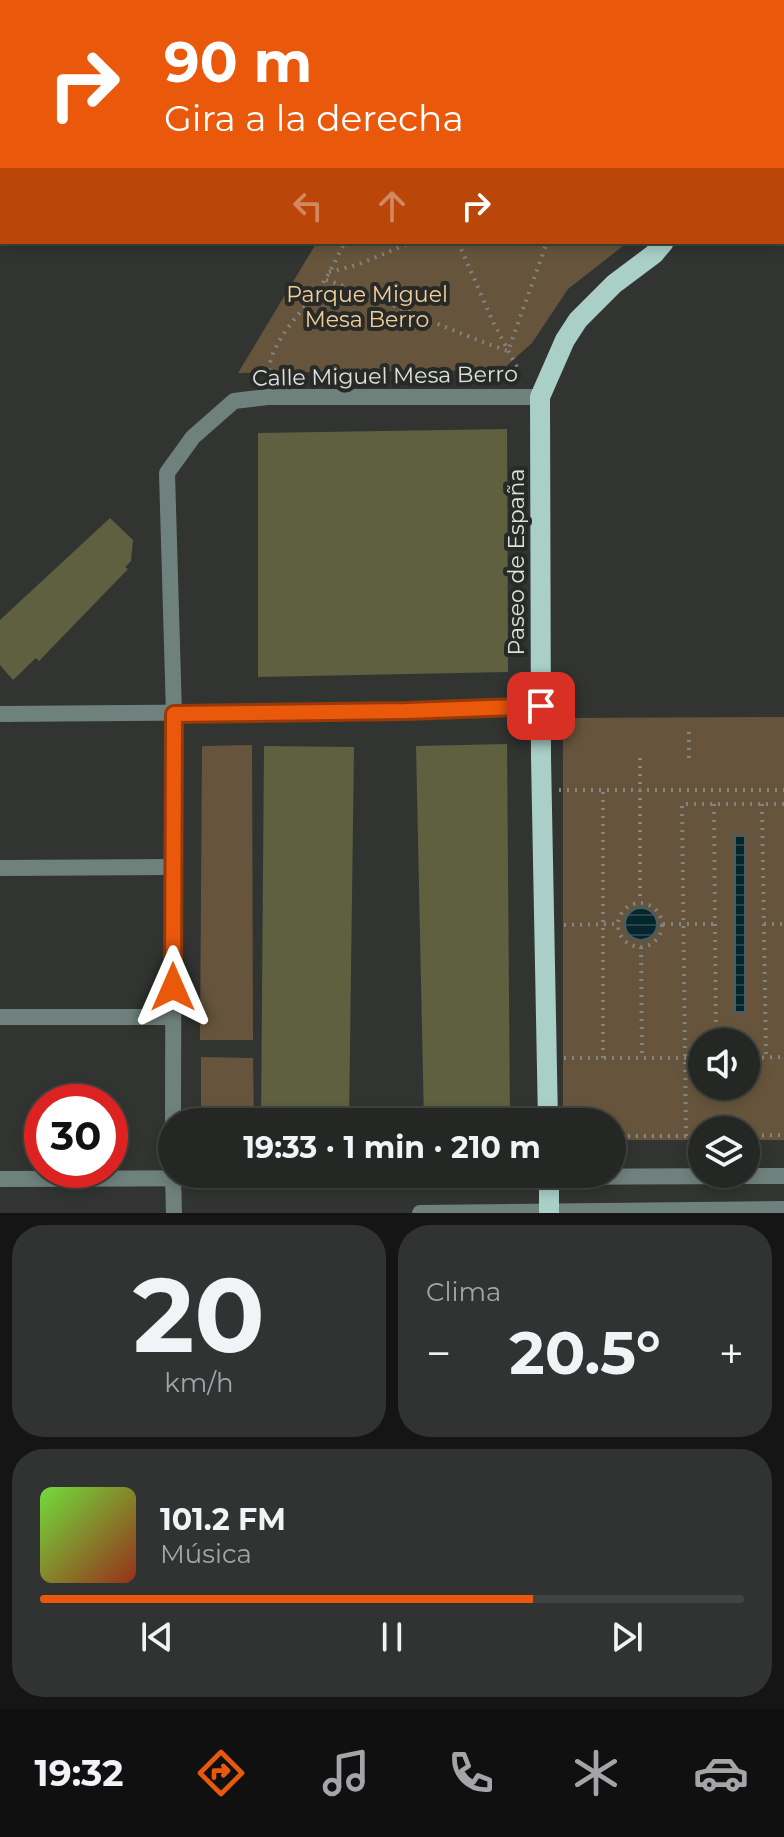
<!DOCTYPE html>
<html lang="es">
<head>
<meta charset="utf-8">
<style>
	:root { --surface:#252725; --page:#313332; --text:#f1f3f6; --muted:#a3a5a7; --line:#424442; --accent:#ea580c }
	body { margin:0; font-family:Montserrat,sans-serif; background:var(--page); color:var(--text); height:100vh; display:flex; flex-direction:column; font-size:30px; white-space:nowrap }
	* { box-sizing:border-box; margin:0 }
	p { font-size:26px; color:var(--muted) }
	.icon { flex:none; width:44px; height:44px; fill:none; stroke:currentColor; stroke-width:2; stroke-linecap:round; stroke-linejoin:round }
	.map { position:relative; height:1213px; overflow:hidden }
	.sheet { display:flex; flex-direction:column; gap:12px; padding:12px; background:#141514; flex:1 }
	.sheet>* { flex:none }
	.top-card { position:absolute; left:0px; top:0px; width:784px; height:244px; box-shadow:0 4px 12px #0003,0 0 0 2px var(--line); background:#ea580c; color:#fff; overflow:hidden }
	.fabs { position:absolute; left:688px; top:1028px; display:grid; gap:16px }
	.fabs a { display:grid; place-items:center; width:72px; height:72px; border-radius:50%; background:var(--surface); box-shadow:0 4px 12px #0003,0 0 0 2px var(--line); font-size:40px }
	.speed { position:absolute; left:24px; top:1084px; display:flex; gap:16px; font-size:40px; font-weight:700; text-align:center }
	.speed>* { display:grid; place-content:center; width:104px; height:104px; border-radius:50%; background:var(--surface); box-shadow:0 4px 12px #0003,0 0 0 2px var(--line); line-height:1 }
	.speed .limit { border:12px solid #d22; background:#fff; color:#111 }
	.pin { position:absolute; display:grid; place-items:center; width:68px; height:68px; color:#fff; margin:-34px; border-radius:16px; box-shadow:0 4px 12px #0006 }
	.me { position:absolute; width:88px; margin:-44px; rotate:0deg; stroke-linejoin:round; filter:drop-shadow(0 0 6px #0008) }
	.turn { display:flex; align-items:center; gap:28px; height:168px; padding:0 32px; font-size:36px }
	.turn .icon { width:104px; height:104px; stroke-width:2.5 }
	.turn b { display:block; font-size:56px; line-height:68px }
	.lanes { display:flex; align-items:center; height:76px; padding:0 32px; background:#0003; justify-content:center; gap:40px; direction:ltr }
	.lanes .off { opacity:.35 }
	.big { font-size:60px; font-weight:700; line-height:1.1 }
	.sheet .tile { flex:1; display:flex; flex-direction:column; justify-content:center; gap:12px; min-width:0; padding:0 28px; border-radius:32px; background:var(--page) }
	.sheet .dial { align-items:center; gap:0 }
	.dial b { font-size:104px; line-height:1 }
	.song { display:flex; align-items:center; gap:24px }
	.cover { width:96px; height:96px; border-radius:12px; background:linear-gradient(135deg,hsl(100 70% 55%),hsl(10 70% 35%)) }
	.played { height:8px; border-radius:4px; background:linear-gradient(90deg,var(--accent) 70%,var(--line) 70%) }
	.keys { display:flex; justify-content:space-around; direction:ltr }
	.heat { display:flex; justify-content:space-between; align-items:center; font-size:44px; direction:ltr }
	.sheet .tiles { flex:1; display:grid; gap:12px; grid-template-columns:1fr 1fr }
	.tile:last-child { grid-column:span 2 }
	.trip { position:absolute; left:158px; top:1108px; width:468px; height:80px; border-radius:40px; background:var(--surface); box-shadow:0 4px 12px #0003,0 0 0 2px var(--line); font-weight:700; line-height:80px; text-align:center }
	.tabs { display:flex; height:128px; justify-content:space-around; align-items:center; background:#0f100f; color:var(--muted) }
	.tabs .icon { width:56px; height:56px }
	.tabs .selected { color:var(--accent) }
	.tabs b { font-size:36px; color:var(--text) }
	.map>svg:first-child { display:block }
	.green { fill:#66553c; fill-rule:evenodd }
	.water { fill:url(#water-rules); stroke:#465e62; stroke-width:2 }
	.building { fill:#5e6040 }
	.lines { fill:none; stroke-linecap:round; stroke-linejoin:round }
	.path { stroke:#828582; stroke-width:4; stroke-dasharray:2 6; stroke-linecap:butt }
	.street { stroke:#6f817d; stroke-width:16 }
	.primary { stroke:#a9cfc7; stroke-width:20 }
	.route-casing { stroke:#983908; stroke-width:20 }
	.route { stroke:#ea580c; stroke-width:14 }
	.labels { text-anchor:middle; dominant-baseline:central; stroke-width:8; stroke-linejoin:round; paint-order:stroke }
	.park-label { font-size:22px; fill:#f3cf9b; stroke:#272a27 }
	.street-label { font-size:22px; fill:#dfe1df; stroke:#272a27 }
</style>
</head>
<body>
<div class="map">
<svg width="784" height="1213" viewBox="0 0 784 1213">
	<defs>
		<pattern id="water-rules" width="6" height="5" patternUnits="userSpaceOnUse" patternTransform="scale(2)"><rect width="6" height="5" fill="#05262d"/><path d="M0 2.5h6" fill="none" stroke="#29454b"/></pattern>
	</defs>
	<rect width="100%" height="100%" fill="#313431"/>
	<g class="green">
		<path d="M317,242H628L568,289L532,343L502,370L238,373Z"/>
		<path d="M784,717V1140H746V1130H702V1140H612V1122H563V718ZM702,1042H746V1086H702Z"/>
		<path d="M252,745L253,1040H200L202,746Z"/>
		<path d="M201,1057L253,1058L254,1122H197L201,1105Z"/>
	</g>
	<g class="water">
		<rect x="735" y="836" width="10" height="176"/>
		<circle cx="641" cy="924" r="16"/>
	</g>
	<g class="building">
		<path d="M507,429L508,672L258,677V433Z"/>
		<path d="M110,518L133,540L131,561L125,567L128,569L39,661L36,658L13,680L0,665V620Z"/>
		<path d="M507,744L510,1122H424L416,746Z"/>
		<path d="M264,746L354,747L349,1122H261Z"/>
	</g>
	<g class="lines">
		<g class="path">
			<path d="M430,2L431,0"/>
			<path d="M458,242L493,322L519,371"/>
			<path d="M329,272L357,265L412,242"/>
			<path d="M326,280C388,300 446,330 508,351L547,242"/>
			<path d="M268,378C268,340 305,311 324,281C332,269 338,255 345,242"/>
			<path d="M640,758V902"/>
			<path d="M689,758V727"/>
			<path d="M559,790H784"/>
			<path d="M714,804L716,1042"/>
			<path d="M762,804L766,1057"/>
			<circle cx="640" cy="925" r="22"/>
			<path d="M663,924H715"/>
			<path d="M764,924H784"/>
			<path d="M564,925L618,924"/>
			<path d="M641,947L642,1058"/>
			<path d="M564,1058H702"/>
			<path d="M603,1058V790"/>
			<path d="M746,1058L784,1057"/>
			<path d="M612,1136H702"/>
			<path d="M686,1136L682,804H784"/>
			<path d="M746,1136L784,1135"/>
		</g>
		<g class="street">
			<path d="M0,714L406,711L541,706"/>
			<path d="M0,868L173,867"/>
			<path d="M0,1017H173"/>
			<path d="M173,1122L174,714L167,473L193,437L234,401L268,397H540"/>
			<path d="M173,1174L174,1213"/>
			<path d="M0,1179L784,1176"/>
			<path d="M420,1213L784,1209"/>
		</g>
		<g class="primary">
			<path d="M669,2L670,0"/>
			<path d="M782,147L784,143"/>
			<path d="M782,188L784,193"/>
			<path d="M548,1122L541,757L540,397L565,340L578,320L614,284L654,254L664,242"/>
			<path d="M549,1213V1174"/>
		</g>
	</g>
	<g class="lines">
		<g class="route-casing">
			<path id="route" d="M173,987L174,714L406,711L541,706"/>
		</g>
		<use href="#route" class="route"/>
	</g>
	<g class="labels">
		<g class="park-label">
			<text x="367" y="294">Parque Miguel<tspan x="367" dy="25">Mesa Berro</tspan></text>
		</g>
		<g class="street-label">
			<text transform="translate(385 376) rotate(-1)">Calle Miguel Mesa Berro</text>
			<text transform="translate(516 562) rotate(-90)">Paseo de España</text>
		</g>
	</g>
</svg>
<div class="fabs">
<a><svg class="icon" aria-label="sound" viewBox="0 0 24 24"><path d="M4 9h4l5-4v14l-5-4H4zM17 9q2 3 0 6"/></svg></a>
<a><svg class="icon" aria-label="layers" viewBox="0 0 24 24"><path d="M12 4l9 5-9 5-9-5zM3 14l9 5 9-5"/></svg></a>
</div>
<div class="speed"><div class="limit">30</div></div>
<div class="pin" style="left:541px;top:706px;background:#d93025"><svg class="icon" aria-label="arrive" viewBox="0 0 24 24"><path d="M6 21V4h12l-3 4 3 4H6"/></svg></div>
<svg class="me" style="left:173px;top:987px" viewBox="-20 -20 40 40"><path d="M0-17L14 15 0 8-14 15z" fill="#ea580c" stroke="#fff" stroke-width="4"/></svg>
<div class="trip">19:33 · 1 min · 210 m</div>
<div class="top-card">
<div class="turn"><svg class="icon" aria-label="right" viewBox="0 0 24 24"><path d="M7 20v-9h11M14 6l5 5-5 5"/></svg><div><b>90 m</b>Gira a la derecha</div></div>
<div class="lanes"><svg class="icon off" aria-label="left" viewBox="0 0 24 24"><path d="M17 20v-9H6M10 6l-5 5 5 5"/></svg><svg class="icon off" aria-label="ahead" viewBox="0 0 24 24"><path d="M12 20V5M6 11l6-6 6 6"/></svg><svg class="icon" aria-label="right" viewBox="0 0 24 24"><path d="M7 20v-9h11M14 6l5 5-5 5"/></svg></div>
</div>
</div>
<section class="sheet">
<div class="tiles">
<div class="tile dial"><b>20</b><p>km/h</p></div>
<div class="tile"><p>Clima</p>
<div class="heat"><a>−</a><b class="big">20.5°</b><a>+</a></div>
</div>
<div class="tile">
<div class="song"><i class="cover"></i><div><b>101.2 FM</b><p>Música</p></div></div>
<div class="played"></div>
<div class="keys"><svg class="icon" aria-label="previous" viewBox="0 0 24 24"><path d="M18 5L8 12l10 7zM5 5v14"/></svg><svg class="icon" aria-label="pause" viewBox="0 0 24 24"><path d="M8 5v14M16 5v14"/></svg><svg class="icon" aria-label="next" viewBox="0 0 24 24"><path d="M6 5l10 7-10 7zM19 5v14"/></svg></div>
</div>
</div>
</section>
<nav class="tabs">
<b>19:32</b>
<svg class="icon selected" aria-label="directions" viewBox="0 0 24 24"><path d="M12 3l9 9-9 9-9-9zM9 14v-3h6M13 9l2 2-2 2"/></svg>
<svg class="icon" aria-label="music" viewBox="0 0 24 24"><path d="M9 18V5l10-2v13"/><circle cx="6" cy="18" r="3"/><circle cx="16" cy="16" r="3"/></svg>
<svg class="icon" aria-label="phone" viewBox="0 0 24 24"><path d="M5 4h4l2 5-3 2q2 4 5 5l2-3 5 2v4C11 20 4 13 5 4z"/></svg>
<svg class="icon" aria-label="climate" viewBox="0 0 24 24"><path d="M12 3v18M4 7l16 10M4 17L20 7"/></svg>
<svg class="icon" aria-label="car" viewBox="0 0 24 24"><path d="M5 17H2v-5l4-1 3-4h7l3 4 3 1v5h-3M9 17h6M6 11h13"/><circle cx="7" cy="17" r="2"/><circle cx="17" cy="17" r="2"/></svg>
</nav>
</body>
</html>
